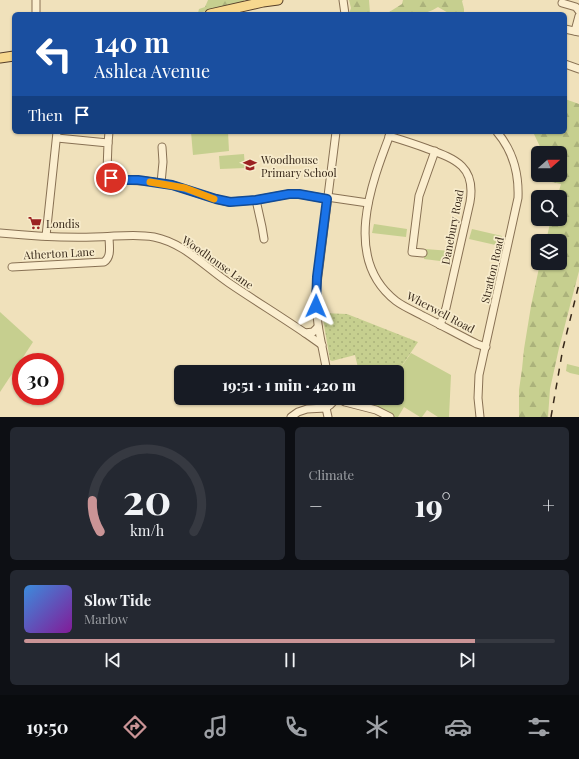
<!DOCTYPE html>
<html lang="en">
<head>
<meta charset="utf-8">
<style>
	:root { --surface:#171b24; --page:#242831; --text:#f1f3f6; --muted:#9ea1a6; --line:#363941; --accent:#ca9496 }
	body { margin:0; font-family:"Playfair Display",serif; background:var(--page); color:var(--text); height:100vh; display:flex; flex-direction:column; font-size:15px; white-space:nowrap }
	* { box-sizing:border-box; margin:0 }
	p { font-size:13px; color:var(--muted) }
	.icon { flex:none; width:22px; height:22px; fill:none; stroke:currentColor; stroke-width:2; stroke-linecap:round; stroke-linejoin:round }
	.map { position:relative; height:417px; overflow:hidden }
	.sheet { display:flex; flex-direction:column; gap:10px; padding:10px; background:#0d0f14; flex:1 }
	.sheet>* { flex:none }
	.guide { position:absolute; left:12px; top:12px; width:555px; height:122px; border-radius:6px; box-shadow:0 1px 3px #0004; background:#1a4fa0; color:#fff; overflow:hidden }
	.needle { width:26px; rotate:69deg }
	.tools { position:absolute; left:531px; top:146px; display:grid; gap:8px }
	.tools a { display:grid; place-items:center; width:36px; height:36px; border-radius:6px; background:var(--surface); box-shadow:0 1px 3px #0004; font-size:20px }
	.speed { position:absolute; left:12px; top:353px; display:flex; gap:8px; font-size:20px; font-weight:700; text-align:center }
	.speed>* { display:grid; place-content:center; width:52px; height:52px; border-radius:50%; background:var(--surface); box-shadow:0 1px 3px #0004; line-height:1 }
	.speed .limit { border:6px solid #d22; background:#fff; color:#111 }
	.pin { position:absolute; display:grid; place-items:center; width:34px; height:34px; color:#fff; margin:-17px; border:2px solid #fff; border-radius:50%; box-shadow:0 1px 4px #0007 }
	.me { position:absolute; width:44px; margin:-22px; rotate:1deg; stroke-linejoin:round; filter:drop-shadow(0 0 3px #0008) }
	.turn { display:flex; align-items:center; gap:14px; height:84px; padding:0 16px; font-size:18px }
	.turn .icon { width:52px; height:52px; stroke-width:2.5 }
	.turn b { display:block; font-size:28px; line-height:34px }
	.then { display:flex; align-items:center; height:38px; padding:0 16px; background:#0003; gap:8px; font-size:15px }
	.big { font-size:30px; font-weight:800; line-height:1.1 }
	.sheet .card { flex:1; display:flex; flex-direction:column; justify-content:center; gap:6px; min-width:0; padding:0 14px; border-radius:6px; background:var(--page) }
	.sheet .dial { align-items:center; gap:0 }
	.dial svg { height:104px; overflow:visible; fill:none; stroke:var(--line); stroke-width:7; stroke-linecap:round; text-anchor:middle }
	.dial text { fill:var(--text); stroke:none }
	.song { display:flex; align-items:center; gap:12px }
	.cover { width:48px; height:48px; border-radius:6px; background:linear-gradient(135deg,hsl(210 70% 55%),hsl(290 70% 35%)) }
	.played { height:4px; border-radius:2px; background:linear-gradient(90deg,var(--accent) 85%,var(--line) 85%) }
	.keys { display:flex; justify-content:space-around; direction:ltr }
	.heat { display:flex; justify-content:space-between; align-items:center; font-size:22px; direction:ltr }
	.sheet .tiles { flex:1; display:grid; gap:10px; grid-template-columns:1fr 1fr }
	.card:last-child { grid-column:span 2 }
	.trip { position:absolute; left:174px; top:365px; width:230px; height:40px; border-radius:6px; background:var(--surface); box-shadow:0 1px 3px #0004; font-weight:800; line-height:40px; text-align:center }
	.tabs { display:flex; height:64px; justify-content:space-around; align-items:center; background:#090b0e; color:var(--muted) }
	.tabs .icon { width:28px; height:28px }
	.tabs .active { color:var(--accent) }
	.tabs b { font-size:18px; color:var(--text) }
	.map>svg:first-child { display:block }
	.grass { fill:#c6cf8f }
	.forest { fill:url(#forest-firs) }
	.park { fill:url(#park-dots) }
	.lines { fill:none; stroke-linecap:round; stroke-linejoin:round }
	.minor-casing { stroke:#887154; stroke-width:9 }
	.major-casing { stroke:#553e29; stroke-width:11 }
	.minor { stroke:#fbeecf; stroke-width:7 }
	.major { stroke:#f7d88f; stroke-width:9 }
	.rail { stroke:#37281a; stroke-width:1.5; stroke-dasharray:7 7; stroke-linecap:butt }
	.route-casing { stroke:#114b97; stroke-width:10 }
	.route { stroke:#1a73e8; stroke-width:7 }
	.slow { stroke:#f59e0b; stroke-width:7 }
	.labels { text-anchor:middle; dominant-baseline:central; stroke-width:3.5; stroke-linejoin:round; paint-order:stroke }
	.poi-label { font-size:11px; fill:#37281a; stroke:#f7ebcb; text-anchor:start }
	.street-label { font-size:11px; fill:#37281a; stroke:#f7ebcb }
</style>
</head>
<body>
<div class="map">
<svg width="579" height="417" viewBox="0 0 579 417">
	<defs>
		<pattern id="forest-firs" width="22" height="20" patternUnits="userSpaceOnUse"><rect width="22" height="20" fill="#c6cf8f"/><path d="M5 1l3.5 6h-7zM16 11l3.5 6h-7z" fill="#abb27b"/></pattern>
		<pattern id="park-dots" width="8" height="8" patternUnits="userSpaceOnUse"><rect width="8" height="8" fill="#c6cf8f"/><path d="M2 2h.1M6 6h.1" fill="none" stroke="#abb27b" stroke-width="1.8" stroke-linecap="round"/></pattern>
	</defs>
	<rect width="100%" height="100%" fill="#f0e1bb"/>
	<g class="grass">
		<path d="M191,132H228L229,151L193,155Z"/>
		<path d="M244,154L245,168L220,169L219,156Z"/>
		<path d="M374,224L407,229L406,237L372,233Z"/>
		<path d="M472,229L502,236L500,246L469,239Z"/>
		<path d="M425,249L451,251L448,262L424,259Z"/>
		<path d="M0,312L33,342L0,392Z"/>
		<path d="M411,353L451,375L449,417H438L427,410L422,417H420L404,407L398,417H392L374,407L380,398H397V373Z"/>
		<path d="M567,364L579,367V375L570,373L566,371Z"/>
	</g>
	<g class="forest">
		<path d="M208,0H244V3L198,13L199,9L205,7Z"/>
		<path d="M349,0H369L370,13L378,12L385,14H349L351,8Z"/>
		<path d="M403,0H463L462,1L464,9V14H450L438,7C429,13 421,14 411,13L410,14H386L402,4Z"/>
		<path d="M565,99L579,104V271L559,348L550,389L548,417H519V390L522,369L524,349L531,306L540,263H560V241H546L551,219H560V197H557L561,184L547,181V175H560V153H543L533,132H565Z"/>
	</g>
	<g class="park">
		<path d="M322,313L347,314L418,342L397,373L359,372L355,355L332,361L330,360Z"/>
		<path d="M344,398H380L374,407Z"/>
	</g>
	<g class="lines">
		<g class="minor-casing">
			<g id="minor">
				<path d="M343,0L345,14"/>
				<path d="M562,3L576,7L579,11"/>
				<path d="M36,14V0"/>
				<path d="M565,29L579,32"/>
				<path d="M575,31L579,16"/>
				<path d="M565,64L579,69"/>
				<path d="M391,132C371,184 342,259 396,301C404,307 414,311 423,316C441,325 459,335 477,344L486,347"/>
				<path d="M389,136C402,140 415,144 428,149C456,159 476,167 470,202L446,308L440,325"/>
				<path d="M57,138L108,143L107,171L110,177L115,180L146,181L172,185L216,199L229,202L256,200L289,194H299L327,199"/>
				<path d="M108,143L109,132"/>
				<path d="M161,183L163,162L162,147"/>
				<path d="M327,197L368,203"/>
				<path d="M256,200L262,227L264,239"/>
				<path d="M0,233C31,236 63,238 94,237C114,237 134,233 154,237C184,243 205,267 229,283C254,300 280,316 305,333L313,332L318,327"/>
				<path d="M46,236L57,132"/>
				<path d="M423,253L412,252L419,196L435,151"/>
				<path d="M12,267L104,262C112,257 109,245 109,237"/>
				<path d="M305,333L322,345"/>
				<path d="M327,372C322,345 315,319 316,292L336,132"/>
				<path d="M338,398L345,402L376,410L390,417"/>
				<path d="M326,408L328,417"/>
				<path d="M291,417L298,412L307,409L326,408L330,405L337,398"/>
				<path d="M480,417L478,398L479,375L518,198C519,174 513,151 497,132"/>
			</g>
		</g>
		<g class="major-casing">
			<g id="major">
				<path d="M210,14L263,2L278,0"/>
				<path d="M0,58L14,56"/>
			</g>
		</g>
		<use href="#minor" class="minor"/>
		<use href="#major" class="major"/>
		<path class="rail" d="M551,417L563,348L579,284"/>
	</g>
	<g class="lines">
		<g class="route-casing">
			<path id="route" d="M111,178L117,180H138L172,185L216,199L230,202L256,200L289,194H299L327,199L317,277L316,306"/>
		</g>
		<use href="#route" class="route"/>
		<path class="slow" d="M150,182L185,188L214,199"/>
	</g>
	<defs>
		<g id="school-bare" transform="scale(1.08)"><path d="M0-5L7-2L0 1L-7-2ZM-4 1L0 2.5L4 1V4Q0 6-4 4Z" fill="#9b2121" stroke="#f7ebcb" stroke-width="2.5" paint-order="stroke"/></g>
		<g id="supermarket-bare" transform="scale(1.08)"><path d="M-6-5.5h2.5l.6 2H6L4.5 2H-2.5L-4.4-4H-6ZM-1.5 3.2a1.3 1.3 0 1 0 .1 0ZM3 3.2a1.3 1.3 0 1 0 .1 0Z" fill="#9b2121" stroke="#f7ebcb" stroke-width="2.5" paint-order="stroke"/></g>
	</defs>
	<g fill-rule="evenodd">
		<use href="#school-bare" x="250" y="165"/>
		<use href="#supermarket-bare" x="35" y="223"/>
	</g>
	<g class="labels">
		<g class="poi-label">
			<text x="261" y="159">Woodhouse<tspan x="261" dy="13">Primary School</tspan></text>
			<text x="46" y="223">Londis</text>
		</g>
		<g class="street-label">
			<text transform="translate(452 227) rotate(-79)">Danebury Road</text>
			<text transform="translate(59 253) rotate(-3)">Atherton Lane</text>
			<text transform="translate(218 262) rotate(35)">Woodhouse Lane</text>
			<text transform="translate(492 270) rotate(-77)">Stratton Road</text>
			<text transform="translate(441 312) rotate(28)">Wherwell Road</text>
		</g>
	</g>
</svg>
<div class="tools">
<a><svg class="needle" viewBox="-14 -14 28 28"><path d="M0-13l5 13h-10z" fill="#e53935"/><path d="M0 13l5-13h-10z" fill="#9ea1a6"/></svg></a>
<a><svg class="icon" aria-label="search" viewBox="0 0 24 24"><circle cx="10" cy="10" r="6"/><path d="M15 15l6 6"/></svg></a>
<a><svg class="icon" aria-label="layers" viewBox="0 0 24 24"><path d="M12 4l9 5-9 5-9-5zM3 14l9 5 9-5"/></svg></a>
</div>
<div class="speed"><div class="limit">30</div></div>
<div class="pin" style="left:111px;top:178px;background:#d93025"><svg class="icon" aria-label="arrive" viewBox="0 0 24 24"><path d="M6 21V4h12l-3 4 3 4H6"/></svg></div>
<svg class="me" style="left:316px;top:306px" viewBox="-20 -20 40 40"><path d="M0-17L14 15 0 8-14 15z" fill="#1a73e8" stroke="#fff" stroke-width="4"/></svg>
<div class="trip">19:51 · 1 min · 420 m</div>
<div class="guide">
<div class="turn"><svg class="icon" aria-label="left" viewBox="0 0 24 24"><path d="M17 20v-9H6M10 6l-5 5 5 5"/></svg><div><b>140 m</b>Ashlea Avenue</div></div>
<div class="then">Then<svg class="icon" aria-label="arrive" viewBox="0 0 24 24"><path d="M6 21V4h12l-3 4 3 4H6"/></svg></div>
</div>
</div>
<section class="sheet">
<div class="tiles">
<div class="card dial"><svg viewBox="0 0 100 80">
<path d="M14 69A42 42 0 1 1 86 69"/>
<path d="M14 69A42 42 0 0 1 8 45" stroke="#ca9496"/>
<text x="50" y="56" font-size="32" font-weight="700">20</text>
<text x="50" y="72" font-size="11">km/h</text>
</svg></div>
<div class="card"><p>Climate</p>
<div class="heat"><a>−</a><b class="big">19°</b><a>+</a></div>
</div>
<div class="card">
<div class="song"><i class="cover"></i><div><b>Slow Tide</b><p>Marlow</p></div></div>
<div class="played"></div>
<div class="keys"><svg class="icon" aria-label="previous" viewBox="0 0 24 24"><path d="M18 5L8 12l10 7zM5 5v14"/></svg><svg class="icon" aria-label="pause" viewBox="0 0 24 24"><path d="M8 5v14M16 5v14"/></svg><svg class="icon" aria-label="next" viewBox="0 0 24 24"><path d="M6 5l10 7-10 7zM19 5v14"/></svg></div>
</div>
</div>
</section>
<nav class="tabs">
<b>19:50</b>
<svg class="icon active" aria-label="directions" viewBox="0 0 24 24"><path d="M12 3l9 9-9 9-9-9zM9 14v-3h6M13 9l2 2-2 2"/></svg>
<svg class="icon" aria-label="music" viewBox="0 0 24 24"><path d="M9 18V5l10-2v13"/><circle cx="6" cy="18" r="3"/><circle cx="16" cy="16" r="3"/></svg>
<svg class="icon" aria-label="phone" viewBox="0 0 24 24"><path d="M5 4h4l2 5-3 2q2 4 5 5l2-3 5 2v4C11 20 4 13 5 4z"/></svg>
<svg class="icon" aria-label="climate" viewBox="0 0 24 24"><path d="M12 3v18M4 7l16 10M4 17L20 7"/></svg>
<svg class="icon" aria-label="car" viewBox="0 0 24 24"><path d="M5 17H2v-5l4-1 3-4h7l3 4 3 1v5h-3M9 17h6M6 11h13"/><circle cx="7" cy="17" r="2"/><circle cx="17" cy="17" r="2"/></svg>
<svg class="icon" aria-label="filters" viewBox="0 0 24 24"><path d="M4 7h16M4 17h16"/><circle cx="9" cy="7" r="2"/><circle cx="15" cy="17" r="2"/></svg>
</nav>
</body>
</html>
